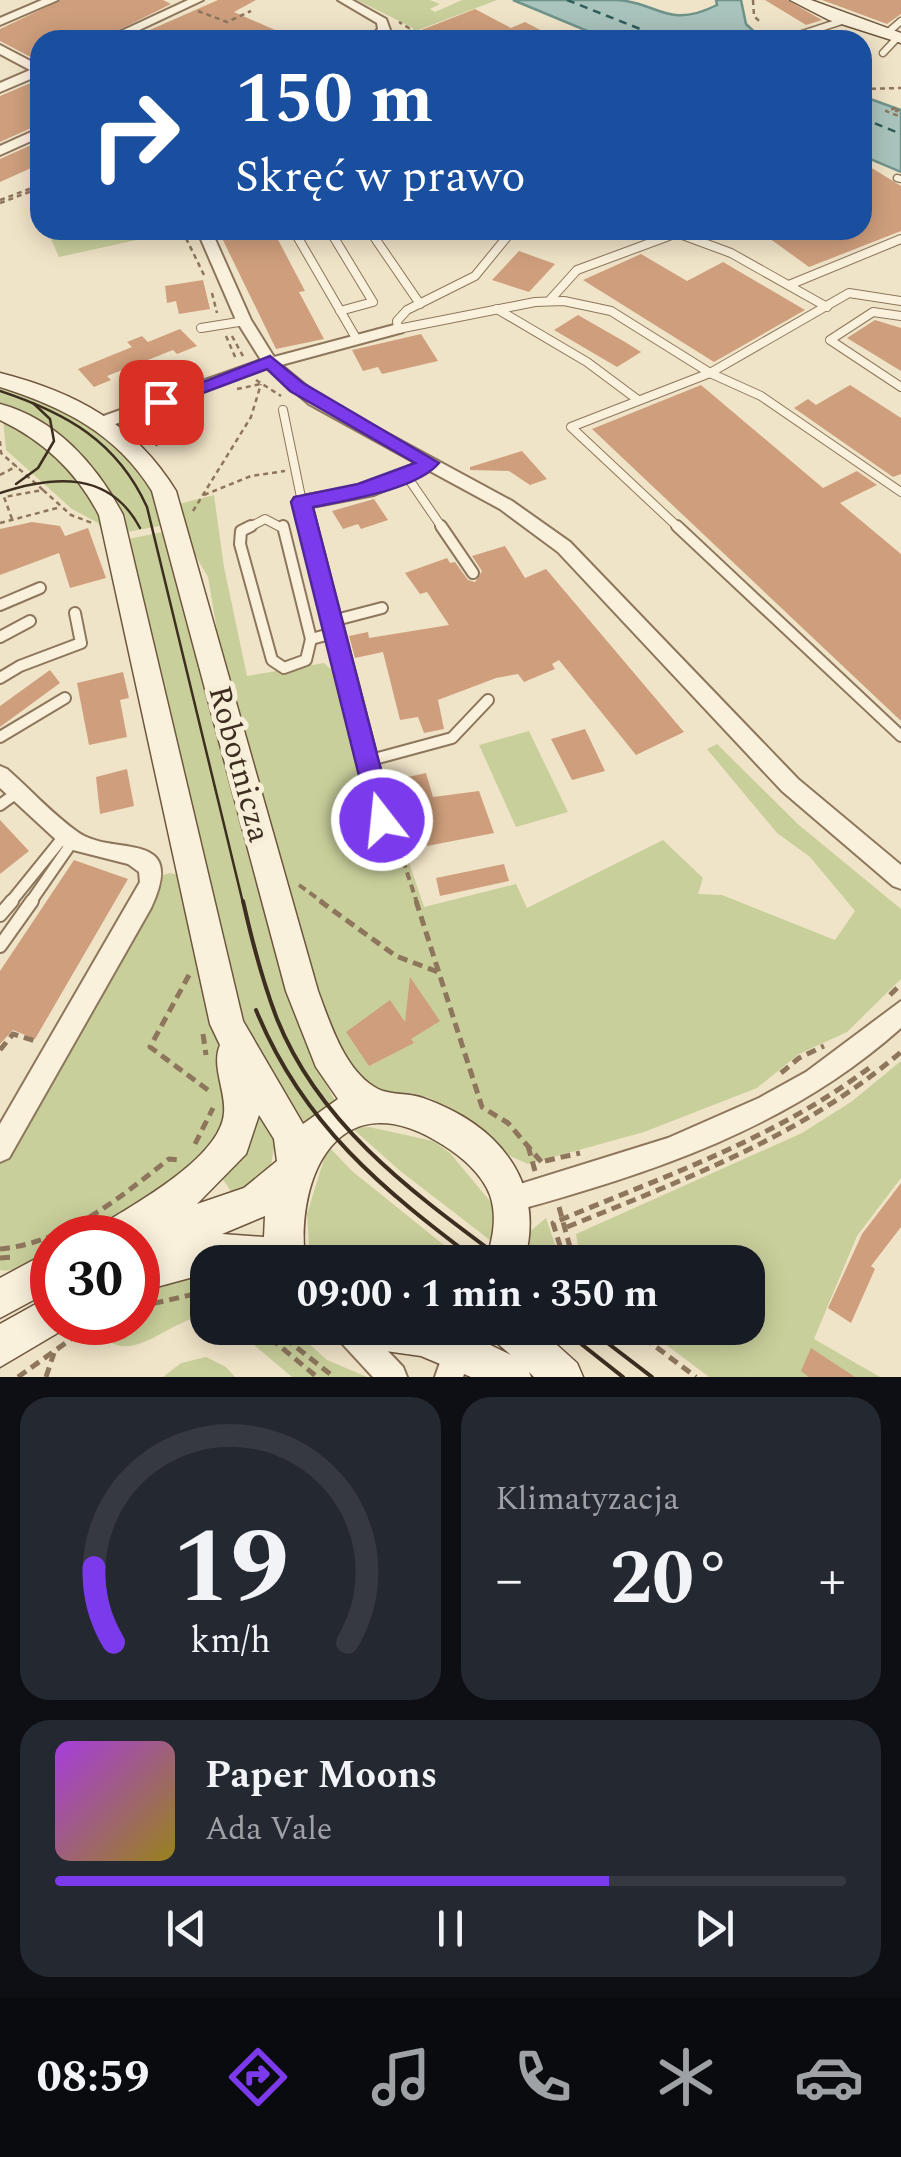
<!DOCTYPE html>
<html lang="pl">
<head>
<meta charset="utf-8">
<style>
	:root { --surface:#171b24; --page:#242831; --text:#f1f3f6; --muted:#9ea1a6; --line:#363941; --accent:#7c3aed }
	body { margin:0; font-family:Spectral,serif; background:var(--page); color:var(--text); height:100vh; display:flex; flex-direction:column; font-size:38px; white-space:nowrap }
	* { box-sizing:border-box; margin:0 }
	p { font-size:32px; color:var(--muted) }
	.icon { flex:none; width:55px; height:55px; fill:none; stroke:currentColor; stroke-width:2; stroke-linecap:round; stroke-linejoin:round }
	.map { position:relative; height:1377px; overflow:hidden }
	.panel { display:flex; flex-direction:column; gap:20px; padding:20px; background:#0d0f14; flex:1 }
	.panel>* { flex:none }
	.hud { position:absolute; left:30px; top:30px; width:842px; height:210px; border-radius:30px; box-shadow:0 5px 25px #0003; background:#1a4fa0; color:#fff; overflow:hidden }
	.speed { position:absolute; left:30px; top:1215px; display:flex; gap:20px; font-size:50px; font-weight:700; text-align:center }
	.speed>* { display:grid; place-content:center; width:130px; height:130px; border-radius:50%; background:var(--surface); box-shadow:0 5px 25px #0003; line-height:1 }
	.speed .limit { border:15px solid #d22; background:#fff; color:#111 }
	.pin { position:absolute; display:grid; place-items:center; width:85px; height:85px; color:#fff; margin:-42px; border-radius:20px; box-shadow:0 5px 15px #0006 }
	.me { position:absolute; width:110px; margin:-55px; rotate:344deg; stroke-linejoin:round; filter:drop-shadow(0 0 8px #0008) }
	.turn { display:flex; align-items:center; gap:35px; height:210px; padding:0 40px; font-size:45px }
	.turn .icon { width:130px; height:130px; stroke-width:2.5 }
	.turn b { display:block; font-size:70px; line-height:85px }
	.big { font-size:75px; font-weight:700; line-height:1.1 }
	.panel .widget { flex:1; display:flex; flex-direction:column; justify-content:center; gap:15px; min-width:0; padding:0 35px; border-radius:30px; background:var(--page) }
	.panel .dial { align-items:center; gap:0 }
	.dial svg { height:260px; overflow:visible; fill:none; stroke:var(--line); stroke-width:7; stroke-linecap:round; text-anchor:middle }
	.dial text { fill:var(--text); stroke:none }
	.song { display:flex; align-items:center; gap:30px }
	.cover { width:120px; height:120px; border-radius:15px; background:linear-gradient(135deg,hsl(280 70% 55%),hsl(50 70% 35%)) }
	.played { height:10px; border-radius:5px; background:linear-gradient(90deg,var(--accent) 70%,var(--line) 70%) }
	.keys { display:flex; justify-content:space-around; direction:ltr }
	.heat { display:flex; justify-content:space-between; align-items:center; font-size:55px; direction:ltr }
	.panel .tiles { flex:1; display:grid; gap:20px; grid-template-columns:1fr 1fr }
	.widget:last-child { grid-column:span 2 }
	.trip { position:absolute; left:190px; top:1245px; width:575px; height:100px; border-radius:30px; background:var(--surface); box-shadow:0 5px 25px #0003; font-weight:700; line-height:100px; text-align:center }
	.dock { display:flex; height:160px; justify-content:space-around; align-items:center; background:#090b0e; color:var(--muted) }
	.dock .icon { width:70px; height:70px }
	.dock .on { color:var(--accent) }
	.dock b { font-size:45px; color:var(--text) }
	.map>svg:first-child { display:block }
	.green { fill:#c9cf9b }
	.water { fill:#a9c4bc; stroke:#6f938a; stroke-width:2.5 }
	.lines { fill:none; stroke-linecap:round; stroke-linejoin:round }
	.ferry { stroke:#2f5d5a; stroke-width:2.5; stroke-dasharray:8 6; stroke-linecap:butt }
	.building { fill:#cf9f7d }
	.lane-far3-casing { stroke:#8d765c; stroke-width:9 }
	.lane-far2-casing { stroke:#8d765c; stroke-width:10 }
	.lane-far1-casing { stroke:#8d765c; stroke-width:14 }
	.lane-casing { stroke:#8d765c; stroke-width:16 }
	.street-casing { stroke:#8d765c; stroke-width:4 }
	.secondary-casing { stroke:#6f573f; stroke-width:3 }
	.path-far2 { stroke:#8d765c; stroke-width:2.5; stroke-dasharray:5 4; stroke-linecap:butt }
	.path-far1 { stroke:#8d765c; stroke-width:4; stroke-dasharray:8 5; stroke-linecap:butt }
	.path { stroke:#8d765c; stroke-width:5; stroke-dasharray:10 6; stroke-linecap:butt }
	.lane-far3 { stroke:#faf1dc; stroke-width:6 }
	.lane-far2 { stroke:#faf1dc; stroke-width:8 }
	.lane-far1 { stroke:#faf1dc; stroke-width:10 }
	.lane { stroke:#faf1dc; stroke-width:12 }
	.street { fill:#faf1dc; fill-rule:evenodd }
	.secondary { fill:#faf1dc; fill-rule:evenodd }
	.tram-far1 { stroke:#3d2e20; stroke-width:2.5 }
	.tram { stroke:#3d2e20; stroke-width:4 }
	.route { fill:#7c3aed; stroke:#51269a; stroke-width:2.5 }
	.labels { text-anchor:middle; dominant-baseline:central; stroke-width:10; stroke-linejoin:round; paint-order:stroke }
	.street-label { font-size:32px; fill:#3d2e20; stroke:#f7eed8 }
</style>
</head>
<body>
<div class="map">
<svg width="901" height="1377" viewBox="0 0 901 1377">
	<rect width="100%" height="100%" fill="#f0e4c8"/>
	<g class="green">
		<path d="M357,0H430L440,4L430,9L435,12L462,0H497L413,32V28Z"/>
		<path d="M47,230H162L164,234L59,257Z"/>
		<path d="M0,386C84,412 134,439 166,525L127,532C106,460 61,439 0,405Z"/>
		<path d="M3,420C62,456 83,470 108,537H104L98,523L72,509L6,450Z"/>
		<path d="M214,495L224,567L247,676L324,663L334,672L365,789L357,816L350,823L356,848L381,842L386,858L405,850L424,907L516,884L527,908L663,840L703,878L698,894L722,895L835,940L855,911L810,857L777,833L707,749L717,744L799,825L901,909V979L847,1032L799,1054L757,1088L644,1132L528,1164L508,1155L481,1128L452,1108L427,1097L381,1091L366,1084L340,1054L303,956L223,666L208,577L192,550L179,504Z"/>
		<path d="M168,531L281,967L320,1073L338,1106L306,1126L250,1039L237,1007L128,539Z"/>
		<path d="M529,731L568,812L516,827L479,745Z"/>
		<path d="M170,873L181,875L234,1111L233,1128C180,1174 127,1237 52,1238V1251C35,1262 20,1273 0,1270V1149L153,878Z"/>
		<path d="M901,1061V1178L857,1236L814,1339L880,1377H709L644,1328H748V1262H581L576,1234L802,1133L851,1102Z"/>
		<path d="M262,1114L275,1142L270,1171L234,1196L220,1175Z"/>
		<path d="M369,1127L433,1141L450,1153L494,1206L495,1244L399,1170L352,1128Z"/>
		<path d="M328,1146L352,1171L465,1262H310L307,1214Z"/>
		<path d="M546,1218L561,1262H520L516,1260L527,1234Z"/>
		<path d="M207,1271V1316C174,1317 140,1358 112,1343L108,1323L138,1322V1291Z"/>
		<path d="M234,1328H292L327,1360L367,1377H292Z"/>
		<path d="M206,1357L226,1367L235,1377H163L181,1363Z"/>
	</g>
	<g class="water">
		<path d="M513,0C547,0 583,0 617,0C658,2 667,30 717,5L716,0H741L746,24L763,40H609Z"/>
		<path d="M862,96L901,110V172L863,156Z"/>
	</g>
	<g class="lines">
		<g class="ferry">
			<path d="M567,0L668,40"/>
			<path d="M862,118L901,134"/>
		</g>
	</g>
	<g class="building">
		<path d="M61,0H163L171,4L99,40H40V62L0,41V29Z"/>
		<path d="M218,0H256L234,12L298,40H127Z"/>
		<path d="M765,0H787L822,20L806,25Z"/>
		<path d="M822,0H901V14L887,24Z"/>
		<path d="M475,9L511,28L525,22L546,33L532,39L535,40H396Z"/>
		<path d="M40,79V124L0,142V96Z"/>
		<path d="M40,141V164L0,182V159Z"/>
		<path d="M862,162L901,186V231L809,267L758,230H862Z"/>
		<path d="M218,230L274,232L305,291L299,292L324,339L276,349Z"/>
		<path d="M519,251L555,264L529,292L492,280Z"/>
		<path d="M641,254L687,281L723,262L805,310L714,362L583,280Z"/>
		<path d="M203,280L210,309L179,314L176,301L167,303L165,286Z"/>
		<path d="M578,315L625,342L641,352L617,367L554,330Z"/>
		<path d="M875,320L901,328V371L847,338Z"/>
		<path d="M180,329L197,346L177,354L173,350L107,376L111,380L94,387L78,369L132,347L127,342L142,336L148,342Z"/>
		<path d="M421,334L438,361L382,374L378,367L363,371L352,350Z"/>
		<path d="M701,385L823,488L857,471L877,485L840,503L901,554V721L592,429Z"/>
		<path d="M850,385L901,418V474L893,477L794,408L808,399L816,405Z"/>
		<path d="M522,451L547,479L530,485L509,471L470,470V467Z"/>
		<path d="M374,499L388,520L361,529L358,524L343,529L332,511Z"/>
		<path d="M32,522L60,526L65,536L88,528L106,578L70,588L59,553L0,575V529Z"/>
		<path d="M505,546L525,578L546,569L684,732L636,755L559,660L552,664L555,669L524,682L518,674L496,678L438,700L444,729L424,733L418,717L400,720L383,652L355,658L349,636L368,632L369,638L449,625L427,592L420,594L405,573L447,558L450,563L455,562L468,580L475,582L482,571L472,556Z"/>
		<path d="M50,670L60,683L0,727V706Z"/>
		<path d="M123,672L129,698L120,700L127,737L89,745L77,683Z"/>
		<path d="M585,729L605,771L572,780L551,739Z"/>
		<path d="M127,769L134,806L100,814L96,777Z"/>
		<path d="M426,773L433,797L479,791L494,833L427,846L419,814L400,818L390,781Z"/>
		<path d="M0,820L29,851L0,874Z"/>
		<path d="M74,860L128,879L35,1039L13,1030L0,1044V971Z"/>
		<path d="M504,864L509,881L440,896L436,878Z"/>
		<path d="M410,977L440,1021L411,1039L414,1043L369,1066L346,1032L390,1000L405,1022Z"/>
		<path d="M901,1183V1227L871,1266L875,1269L851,1323L828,1308L862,1234Z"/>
		<path d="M811,1348L855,1377H809L801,1371Z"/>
	</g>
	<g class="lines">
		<g class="lane-far3-casing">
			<g id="lane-far3">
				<path d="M886,34L901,21"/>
				<path d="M784,40L845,20"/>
				<path d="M883,53L898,37"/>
				<path d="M897,178L901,179"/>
				<path d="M293,230L295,234"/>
				<path d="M329,230L331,234"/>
				<path d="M369,230L372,234"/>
				<path d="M487,230L512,231"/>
				<path d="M510,234L615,230"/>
				<path d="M675,234H679"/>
			</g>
		</g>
		<g class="lane-far2-casing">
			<g id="lane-far2">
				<path d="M294,231L356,338"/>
				<path d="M330,231L373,302L340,311"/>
				<path d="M370,231L420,304"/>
				<path d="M554,231L511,232L475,276L407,310L397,321L398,329L535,302L564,301L611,311L710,373L761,396L901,492"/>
				<path d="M789,285L901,239"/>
				<path d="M549,301L577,270L677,233L731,253L827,307"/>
				<path d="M497,309L587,362L638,400"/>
				<path d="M901,316L873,312L830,340L901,387"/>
				<path d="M201,328L245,321"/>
				<path d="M283,410L302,502"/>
				<path d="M406,475L443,529"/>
				<path d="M246,529L265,519L284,529"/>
				<path d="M680,529L571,427L710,373L849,293L901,301"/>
			</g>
		</g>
		<g class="lane-far1-casing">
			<g id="lane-far1">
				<path d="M251,526L241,531L240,544L272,660L284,668L306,660L311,639"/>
				<path d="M283,526L311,639"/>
				<path d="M441,526L473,573"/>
				<path d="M677,526L901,736"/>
				<path d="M0,605L40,588"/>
				<path d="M332,621L382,608"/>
				<path d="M0,637L30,621"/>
				<path d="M311,639L334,633"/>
				<path d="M0,678L20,666L81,643L75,613"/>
				<path d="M0,737L65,698"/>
				<path d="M367,761L452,738L488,700"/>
				<path d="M0,805L18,792"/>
				<path d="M10,903L65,835"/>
				<path d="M30,903L73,841"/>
			</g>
		</g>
		<g class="lane-casing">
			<g id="lane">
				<path d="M0,915L12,901"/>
				<path d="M0,946L32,901"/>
			</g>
		</g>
		<g class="street-casing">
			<g id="street">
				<path d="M42,0H58L0,25V18Z"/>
				<path d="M188,0H203L118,40H102Z"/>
				<path d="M338,0H352L386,19L390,30L380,40H367L378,29L377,23Z"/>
				<path d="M0,45L40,66V75L0,92V83L30,70L0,54Z"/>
				<path d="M40,128V137L0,155V146Z"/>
				<path d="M197,230H211L251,320L274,357L398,324L403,326V332L281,365L320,397L512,501L570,542L798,779L901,865V889L893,886L782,791L558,552L500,509L430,471L374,495L312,507L401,849L398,856L390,858L382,856L293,502L302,496L365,485L416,463L309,404L267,368L110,426L104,427L96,422L98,418L261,360L236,320Z"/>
				<path d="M0,766L7,769C31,790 53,815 79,833C115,857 188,828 151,908L9,1158L0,1162V1124L140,882L139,872L128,864L65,848L0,788Z"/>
				<path d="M901,1001V1028C789,1128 652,1173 510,1212L501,1208L497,1199L501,1190L668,1138L759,1098L806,1072Z"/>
				<path d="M333,1328H366L403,1367L407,1377H373L337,1338Z"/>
				<path d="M452,1328H480L463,1377H435Z"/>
			</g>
		</g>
		<g class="secondary-casing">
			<g id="secondary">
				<path d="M790,0H811L901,33V43L829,20Z"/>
				<path d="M0,373C75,392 135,424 176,491L318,991C330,1023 345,1072 378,1089C390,1095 409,1093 423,1098C497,1124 547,1181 524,1262H486C492,1240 498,1218 490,1195C482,1174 461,1156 443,1145C342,1080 295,1171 305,1262H208V1273L138,1292V1254L144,1252L138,1254V1238H96L101,1225C135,1204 221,1157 224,1113C226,1091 211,1066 220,1045L210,1024L99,515C77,472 44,441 0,420V404C56,419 97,465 123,515L243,1021L303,1124L338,1099L316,1067L286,991L152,491C116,433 63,407 0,387ZM259,1115L274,1139L277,1161L244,1188L197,1204L246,1154ZM265,1216L264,1237L222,1234Z"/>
				<path d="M52,1250V1290L0,1318V1278Z"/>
				<path d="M52,1295V1322H68L66,1328L0,1367V1324Z"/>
				<path d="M338,1328H455L511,1355L496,1342L491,1328H538L577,1363L583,1377H534L529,1372L531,1377H471L421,1356L357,1347L343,1342Z"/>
			</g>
		</g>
		<g class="path-far2">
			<path d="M753,0L754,16L761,23"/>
			<path d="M198,11L227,22L251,11"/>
			<path d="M398,36L412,30L399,22"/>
			<path d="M862,89L901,88"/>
			<path d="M896,108L886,111L901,117"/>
			<path d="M899,110L896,111L901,113"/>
			<path d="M0,200L40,185"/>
			<path d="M0,203L40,188"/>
			<path d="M182,230L204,275"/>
			<path d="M212,293L217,313"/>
			<path d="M226,336L236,359"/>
			<path d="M232,336L244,358"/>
			<path d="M256,380L281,396"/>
			<path d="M237,389L261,384"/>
			<path d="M0,441L1,453L43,490L4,497L12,519"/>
			<path d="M156,446L172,414"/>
			<path d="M0,475L17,466"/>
			<path d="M43,490L71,515L92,523"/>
			<path d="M204,495L251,476L285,471"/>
			<path d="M193,511L251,417L261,384"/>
			<path d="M0,523L61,507"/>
		</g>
		<g class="path-far1">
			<path d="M403,860L417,903"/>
			<path d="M299,885L324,903"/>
		</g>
		<g class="path">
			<path d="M320,901L396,956L438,972"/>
			<path d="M416,901L482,1107L508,1123L544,1165"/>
			<path d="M189,975L150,1047L212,1093"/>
			<path d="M890,995L901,984"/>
			<path d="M203,1034L206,1055"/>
			<path d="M0,1050L13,1034L35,1041"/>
			<path d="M781,1073L799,1058L824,1046"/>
			<path d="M195,1144L213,1108"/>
			<path d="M528,1146L535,1171"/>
			<path d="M545,1161L580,1153"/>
			<path d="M559,1207L574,1262"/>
			<path d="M567,1227C685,1179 803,1136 901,1052"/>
			<path d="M64,1238L90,1225"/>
			<path d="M0,1249C67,1242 118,1199 169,1159L179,1160"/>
			<path d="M0,1258L15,1257"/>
			<path d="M565,1262L553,1223C664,1176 776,1139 873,1065"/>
			<path d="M138,1307L208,1291"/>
			<path d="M258,1328L317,1377"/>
			<path d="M272,1328L334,1377"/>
			<path d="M631,1328L696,1377"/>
			<path d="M18,1377L95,1322"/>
			<path d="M46,1377L54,1353"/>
		</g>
		<use href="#lane-far3" class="lane-far3"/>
		<use href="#lane-far2" class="lane-far2"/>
		<use href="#lane-far1" class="lane-far1"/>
		<use href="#lane" class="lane"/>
		<use href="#street" class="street"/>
		<use href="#secondary" class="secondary"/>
		<g class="tram-far1">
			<path d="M0,391C66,413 117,441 147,507L243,903"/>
			<path d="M16,484L38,468L54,441L50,419L33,403"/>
			<path d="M0,493C54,475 110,471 140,528"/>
		</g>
		<g class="tram">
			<path d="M243,901C252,941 262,980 277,1019C321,1128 415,1194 506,1262"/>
			<path d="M256,1010C303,1125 382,1189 479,1262"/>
			<path d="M561,1328L623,1377"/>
			<path d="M588,1328L652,1377"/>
		</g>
	</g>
	<path class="route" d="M270,356L303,383L439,463C416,490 347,500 313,507L394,820L391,827L382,830L373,827L370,820L291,502L294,497L358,484L415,463L290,391L267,369L168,406L161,408L152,402Z"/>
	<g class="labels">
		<g class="street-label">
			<text transform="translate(239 764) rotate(75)">Robotnicza</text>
		</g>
	</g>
</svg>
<div class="speed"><div class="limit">30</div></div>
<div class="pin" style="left:161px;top:402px;background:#d93025"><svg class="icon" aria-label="arrive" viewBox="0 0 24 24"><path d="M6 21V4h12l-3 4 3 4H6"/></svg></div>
<svg class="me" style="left:382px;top:820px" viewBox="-20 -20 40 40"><circle r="17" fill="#7c3aed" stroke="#fff" stroke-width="3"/><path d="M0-11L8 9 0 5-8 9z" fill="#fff"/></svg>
<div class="trip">09:00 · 1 min · 350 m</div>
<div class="hud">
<div class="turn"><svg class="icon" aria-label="right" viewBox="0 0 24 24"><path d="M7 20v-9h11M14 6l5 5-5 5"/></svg><div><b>150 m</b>Skręć w prawo</div></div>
</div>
</div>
<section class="panel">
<div class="tiles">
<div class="widget dial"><svg viewBox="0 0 100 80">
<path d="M14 69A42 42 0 1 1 86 69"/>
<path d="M14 69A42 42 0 0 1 8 46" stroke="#7c3aed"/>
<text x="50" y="56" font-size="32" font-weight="700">19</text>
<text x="50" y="72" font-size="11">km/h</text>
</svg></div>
<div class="widget"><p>Klimatyzacja</p>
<div class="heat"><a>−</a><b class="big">20°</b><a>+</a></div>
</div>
<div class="widget">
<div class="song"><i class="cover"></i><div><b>Paper Moons</b><p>Ada Vale</p></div></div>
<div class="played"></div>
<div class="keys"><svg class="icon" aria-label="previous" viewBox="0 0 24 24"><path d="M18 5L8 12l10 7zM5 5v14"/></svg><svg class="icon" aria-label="pause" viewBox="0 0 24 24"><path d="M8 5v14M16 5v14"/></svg><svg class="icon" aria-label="next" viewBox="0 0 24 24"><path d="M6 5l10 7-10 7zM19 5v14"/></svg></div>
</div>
</div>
</section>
<nav class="dock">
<b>08:59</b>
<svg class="icon on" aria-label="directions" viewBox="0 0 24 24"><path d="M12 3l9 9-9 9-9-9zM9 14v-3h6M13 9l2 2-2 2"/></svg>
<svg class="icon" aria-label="music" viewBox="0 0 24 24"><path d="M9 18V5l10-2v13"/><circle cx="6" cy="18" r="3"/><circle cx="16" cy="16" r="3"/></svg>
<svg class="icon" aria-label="phone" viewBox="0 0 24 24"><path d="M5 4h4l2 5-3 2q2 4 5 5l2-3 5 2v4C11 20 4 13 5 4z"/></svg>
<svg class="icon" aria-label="climate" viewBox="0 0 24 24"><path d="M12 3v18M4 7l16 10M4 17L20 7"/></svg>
<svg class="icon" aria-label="car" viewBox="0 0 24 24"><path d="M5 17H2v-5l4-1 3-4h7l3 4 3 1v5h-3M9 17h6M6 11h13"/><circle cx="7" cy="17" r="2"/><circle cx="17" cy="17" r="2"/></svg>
</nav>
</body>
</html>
